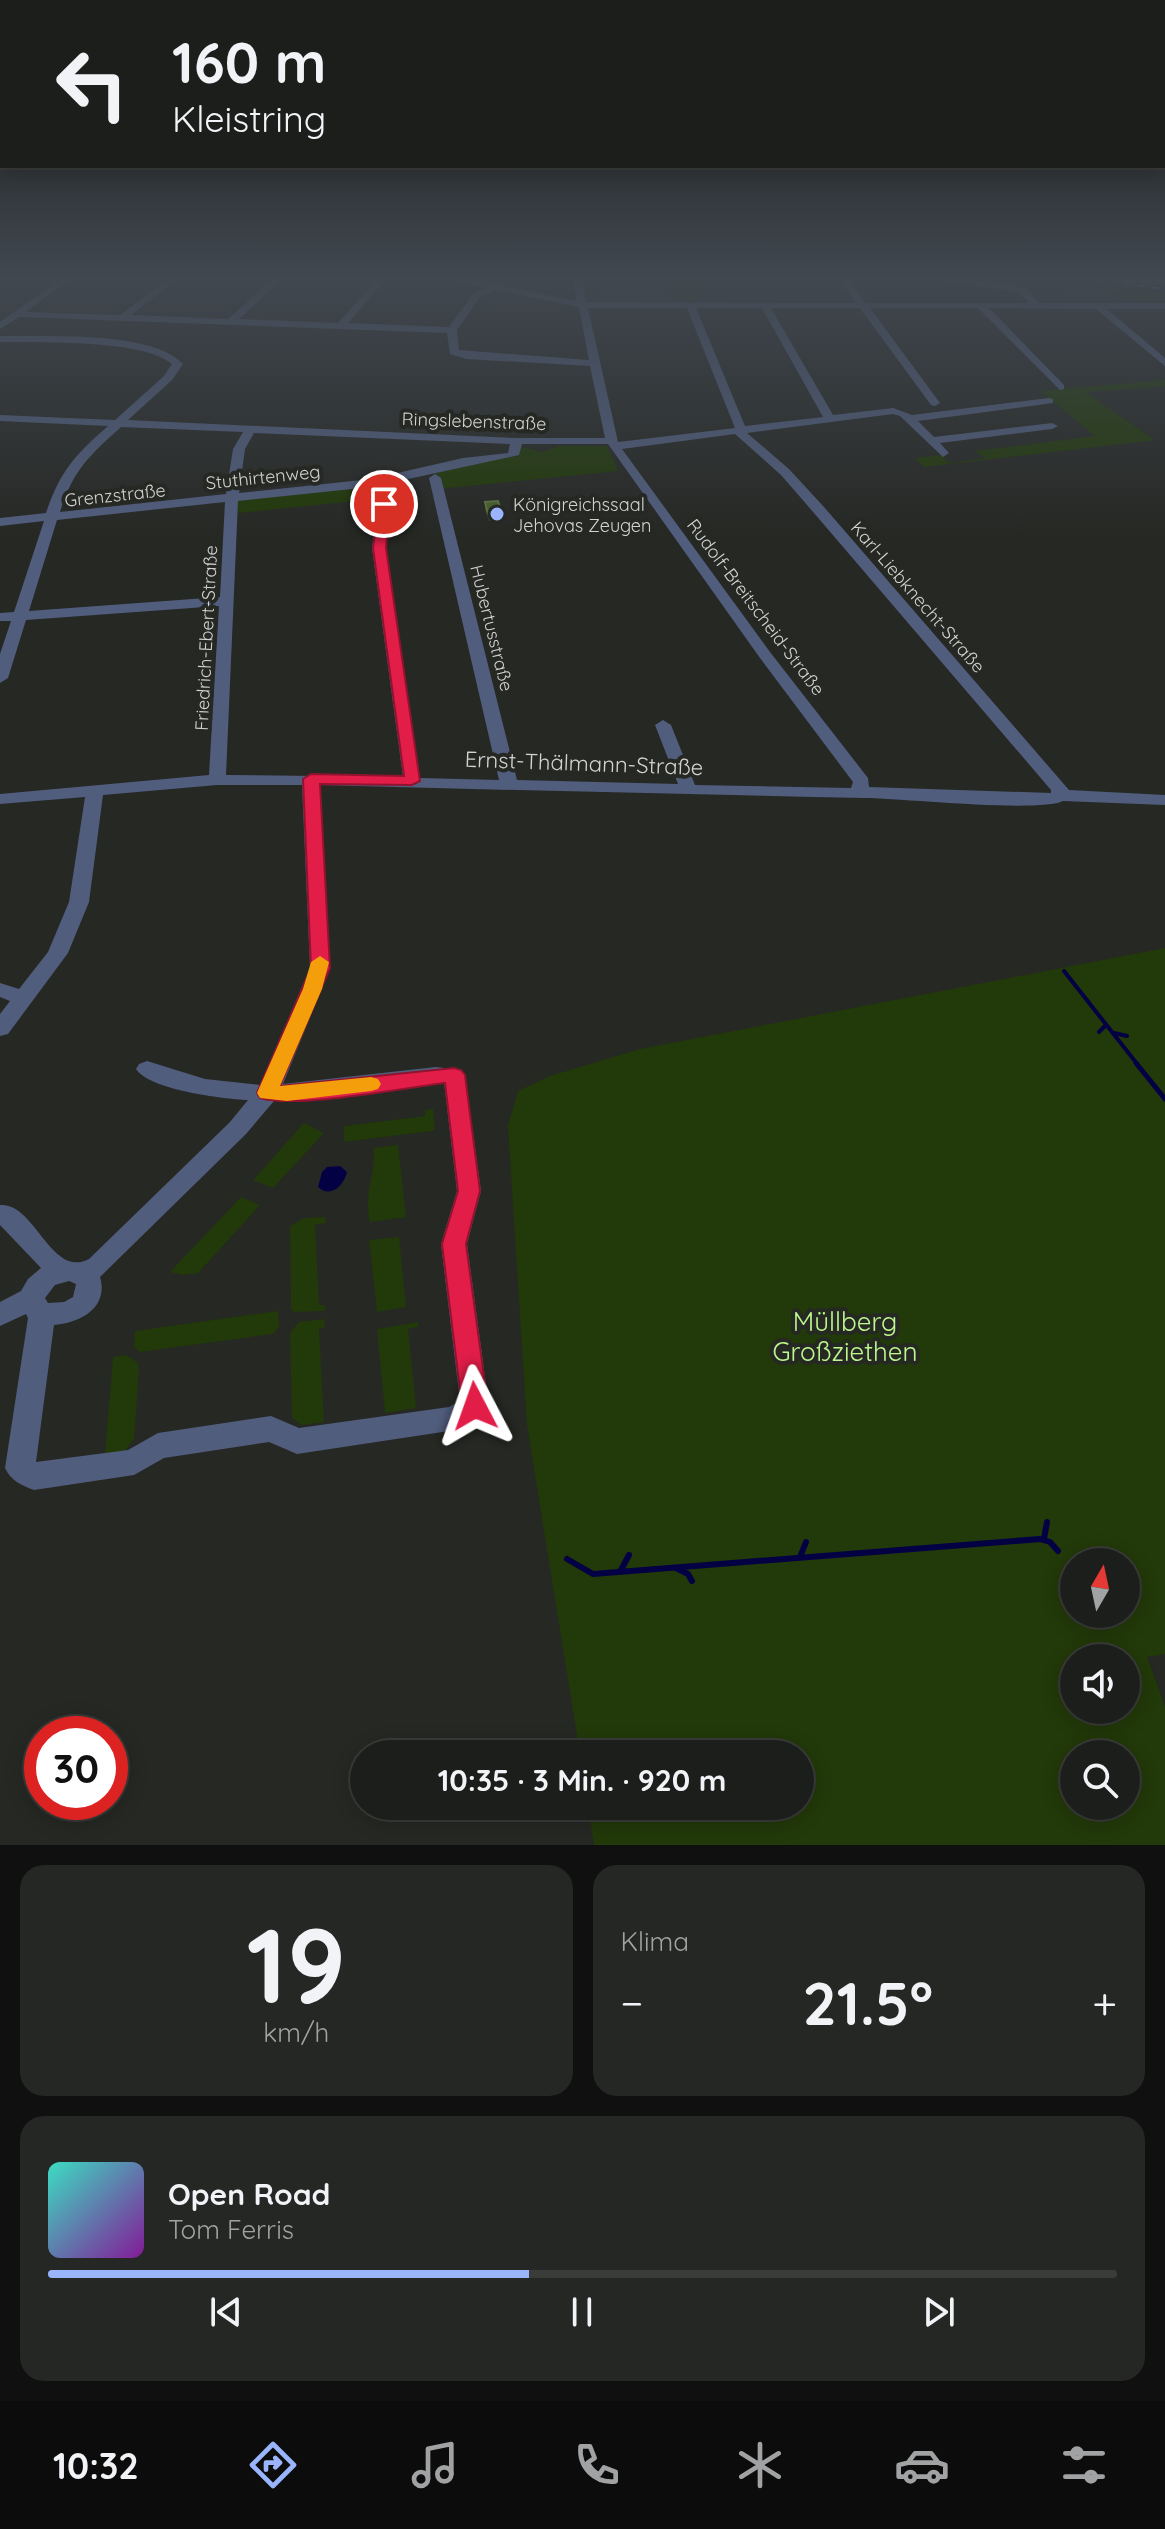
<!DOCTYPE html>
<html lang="de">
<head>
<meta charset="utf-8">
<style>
	:root { --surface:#1c1e1b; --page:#252724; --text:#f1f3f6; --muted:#a0a2a3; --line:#3a3c3a; --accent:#9ab5fd }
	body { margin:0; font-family:Quicksand,sans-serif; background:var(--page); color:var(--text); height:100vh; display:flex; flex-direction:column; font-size:30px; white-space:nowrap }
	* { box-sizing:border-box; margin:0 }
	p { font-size:26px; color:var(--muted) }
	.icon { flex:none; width:44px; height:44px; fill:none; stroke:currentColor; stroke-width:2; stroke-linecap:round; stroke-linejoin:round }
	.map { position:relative; height:1845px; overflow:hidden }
	.side { display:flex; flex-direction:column; gap:20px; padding:20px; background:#0f100f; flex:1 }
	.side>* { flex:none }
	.banner { position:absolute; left:0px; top:0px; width:1166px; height:168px; box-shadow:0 4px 20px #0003,0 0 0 2px var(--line); background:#1c1e1b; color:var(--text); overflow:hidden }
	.needle { width:52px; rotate:9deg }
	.tools { position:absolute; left:1060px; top:1548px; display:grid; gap:16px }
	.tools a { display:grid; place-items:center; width:80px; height:80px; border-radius:50%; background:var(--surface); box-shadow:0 4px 20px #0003,0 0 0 2px var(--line); font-size:40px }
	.speed { position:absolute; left:24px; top:1716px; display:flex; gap:16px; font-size:40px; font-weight:700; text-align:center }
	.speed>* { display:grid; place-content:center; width:104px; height:104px; border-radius:50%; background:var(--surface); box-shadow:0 4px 20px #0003,0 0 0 2px var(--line); line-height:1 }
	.speed .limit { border:12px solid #d22; background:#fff; color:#111 }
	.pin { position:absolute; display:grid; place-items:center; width:68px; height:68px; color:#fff; margin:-34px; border:4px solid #fff; border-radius:50%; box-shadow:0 2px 8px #0007 }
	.me { position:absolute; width:88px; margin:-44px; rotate:356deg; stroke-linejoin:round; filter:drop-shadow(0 0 6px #0008) }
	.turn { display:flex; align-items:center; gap:28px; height:168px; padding:0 40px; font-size:36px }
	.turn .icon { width:104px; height:104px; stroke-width:2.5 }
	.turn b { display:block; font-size:56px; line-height:68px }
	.big { font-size:60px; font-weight:700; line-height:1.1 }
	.side .widget { flex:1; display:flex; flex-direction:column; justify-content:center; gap:12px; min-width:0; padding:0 28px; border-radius:24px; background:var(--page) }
	.side .dial { align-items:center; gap:0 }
	.dial b { font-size:104px; line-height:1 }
	.song { display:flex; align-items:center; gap:24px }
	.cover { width:96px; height:96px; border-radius:12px; background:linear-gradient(135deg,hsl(170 70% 55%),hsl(290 70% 35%)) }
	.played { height:8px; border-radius:4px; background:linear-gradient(90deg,var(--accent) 45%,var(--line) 45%) }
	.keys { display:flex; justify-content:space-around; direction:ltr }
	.heat { display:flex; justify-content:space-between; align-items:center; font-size:44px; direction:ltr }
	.side .tiles { flex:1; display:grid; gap:20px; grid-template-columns:1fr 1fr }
	.widget:last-child { grid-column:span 2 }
	.trip { position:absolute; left:350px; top:1740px; width:464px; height:80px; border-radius:40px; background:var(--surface); box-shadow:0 4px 20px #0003,0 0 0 2px var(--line); font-weight:700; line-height:80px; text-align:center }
	.dock { display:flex; height:128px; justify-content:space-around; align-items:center; background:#0b0c0b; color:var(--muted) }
	.dock .icon { width:56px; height:56px }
	.dock .active { color:var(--accent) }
	.dock b { font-size:36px; color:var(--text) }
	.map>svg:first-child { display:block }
	.built { fill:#2d3229 }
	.green { fill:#223909; fill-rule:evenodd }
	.water { fill:#040044 }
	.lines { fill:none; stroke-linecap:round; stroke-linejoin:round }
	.stream-far2 { stroke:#040044; stroke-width:4 }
	.stream-far1 { stroke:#040044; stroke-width:5 }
	.stream { stroke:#040044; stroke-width:6 }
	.minor { fill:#515d7d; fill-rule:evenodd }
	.rail { stroke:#a8a9a6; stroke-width:2; stroke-dasharray:7 7; stroke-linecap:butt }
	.wall { fill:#375216 }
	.building { fill:#48602a; stroke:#5d7244; stroke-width:2 }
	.route { fill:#e11d48; stroke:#92132f; stroke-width:2 }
	.slow { fill:#f59e0b }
	.poi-dot { fill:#9ab5fd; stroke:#262824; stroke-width:3 }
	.labels { text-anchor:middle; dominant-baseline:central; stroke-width:8; stroke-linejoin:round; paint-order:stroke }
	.far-street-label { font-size:18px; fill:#d3d4d1; stroke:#262824 }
	.far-poi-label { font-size:18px; fill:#d3d4d1; stroke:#262824; text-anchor:start }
	.street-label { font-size:22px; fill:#d3d4d1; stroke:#262824 }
	.near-park-label { font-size:26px; fill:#bef88d; stroke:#262824 }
</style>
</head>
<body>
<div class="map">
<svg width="1165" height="1845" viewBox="0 0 1165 1845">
	<rect width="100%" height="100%" fill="#262824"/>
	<g class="built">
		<path d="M666,277L676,302H595L589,301L585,278Z"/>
		<path d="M1070,282L1120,289L1108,300L1137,304H1047L1040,302L1031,291L1057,293Z"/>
	</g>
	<g class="green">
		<path d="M584,277H703L707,284L702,288L712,284L714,290H695L698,303H682L687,300L684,288L675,292L684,296L678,299L679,302H666L674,299L664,278L593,279L595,289L589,291Z"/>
		<path d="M1048,277L1165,291V303L1148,304L1143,300L1112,296L1119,288Z"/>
		<path d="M1165,380V386L1085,392L1155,440L924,467L915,458L941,455L949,463L985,458L975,451L1095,436L1040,391Z"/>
		<path d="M559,446H607L618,471L439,489L434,477L436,469L517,456L521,447L542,452Z"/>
		<path d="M391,483L385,498L238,513V499Z"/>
		<path d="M1165,948V1654L1147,1657L1165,1706V1845H594L588,1806H800V1754H580L527,1425L508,1126L518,1091L550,1076L640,1049ZM1074,1562H1126V1614H1074ZM1074,1658H1126V1710H1074ZM1074,1754H1126V1806H1074Z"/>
		<path d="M433,1109L435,1129L432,1131L344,1142V1126L425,1116V1110Z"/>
		<path d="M304,1123L324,1133L273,1188L253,1180Z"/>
		<path d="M398,1145L406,1217L370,1222C363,1190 377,1174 373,1148Z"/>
		<path d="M241,1197L260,1205L198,1273L183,1275L170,1272Z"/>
		<path d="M325,1217L326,1223L315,1225L319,1305H325V1311L295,1312L291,1310L290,1226L304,1218Z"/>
		<path d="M399,1237L406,1307L377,1312L369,1240Z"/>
		<path d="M278,1311L279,1327L273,1334L140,1352L134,1347L135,1331Z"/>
		<path d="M324,1319L325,1327L319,1329L324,1422L302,1425L292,1418L290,1333L299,1322Z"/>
		<path d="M418,1322V1327L408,1329L416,1408L385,1413L377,1329Z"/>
		<path d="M126,1355L138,1363L139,1369L134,1439L125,1451L105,1454L113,1357Z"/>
	</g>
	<path class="water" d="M340,1166L347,1172C344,1185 331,1199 318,1187L322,1172L327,1167Z"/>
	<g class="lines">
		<g class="stream-far2">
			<path d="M1064,971L1138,1065"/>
			<path d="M1099,1032L1106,1025"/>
			<path d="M1114,1033L1127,1036"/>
		</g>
		<path class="stream-far1" d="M1136,1063L1165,1099"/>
		<g class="stream">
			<path d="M1044,1539L1047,1522"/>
			<path d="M800,1557L806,1542"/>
			<path d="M567,1559L593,1574L1040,1539L1050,1542L1058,1551"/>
			<path d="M676,1568L688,1574L692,1581"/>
			<path d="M621,1570L629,1555"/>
		</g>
		<g class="minor">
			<path d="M64,277H73L26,312L120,315L171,277H180L131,315L228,319L275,277H284L239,319L338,323L379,277H388L348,323L449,327L473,294L486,288L443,277H458L577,301L573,277H581L587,302L856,303L838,277H846L866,303H1029L1020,292L922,277H944L1026,288L1039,303H1165V309H1107L1165,358V366L1096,309L989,308L1064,385V389L1060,390L978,308H870L940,403L935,406L931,405L860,308H771L833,415L893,408L912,415L1049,398L1053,399V403L918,421L934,437L1052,423L1058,426L1052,429L940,443L949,453L943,457L900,416L893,414L747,433L789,469L824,507L1069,790L1165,795V805L1063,801C1039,813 900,798 864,798C682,794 502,790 320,785L330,968L283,1084L436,1067L462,1070L465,1075L481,1191L467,1244L489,1406L475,1423L449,1431L297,1454L269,1442L164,1458L134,1475L34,1490C21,1485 11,1481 5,1468L28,1318L26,1314L0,1326V1302L21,1291L28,1279L41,1268L0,1225V1205C35,1202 51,1279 89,1259L230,1122L248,1100C224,1099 149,1090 136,1069L139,1064L147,1061L205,1079L260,1085L310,968L302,785H217L103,795L89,902L68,953L8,1034L0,1036V1014L10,1001L0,997V983L19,989L48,952L69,902L85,797L0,804V794L209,775L219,606L26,620L8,678L0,683V654L11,621H0V613L14,612L44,521L0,526V518L46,513C60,471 75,455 108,426L0,421V415L115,420L164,376L172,364C143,339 40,343 0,342V336C45,337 151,330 183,364L172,380L128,420L516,438H605L590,366L466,359L450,354L447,333L19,317L0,329V322ZM496,290L579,307L589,360L459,350L457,330L479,298ZM588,308H687L735,428L618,442ZM696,308H762L823,417L745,426ZM121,427L243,432L233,449L226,494L60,512C73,470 89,456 121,427ZM254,433L510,444L508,453L463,458L371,479L239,493L245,449ZM735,434L781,475L814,513L1051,790V793L869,787L868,778L770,652L622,449ZM522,444H608L760,658L853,782L851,788L695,785L671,725L663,720L655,725L678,784L517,780L441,478L435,474L429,478L499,780L420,778L386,548L390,498L384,494L378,498L372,548L403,777L226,775L238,501L371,487L519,455ZM225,502L220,597L29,611L57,520ZM444,1082L457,1191L441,1244L460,1401L449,1407L299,1428L271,1416L158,1433L128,1450L36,1462L54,1325C80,1323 109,1308 100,1277L246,1134L274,1101L321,1098ZM69,1281L76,1284L73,1297L64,1302L48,1303L45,1298L55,1285Z"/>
			<path d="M1112,277L1165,280V286L1116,280Z"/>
		</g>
		<path class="rail" d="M1068,277L1165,289"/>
	</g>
	<path class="wall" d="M485,502L502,513V520L489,521L485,509Z"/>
	<path class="building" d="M498,501L502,513L488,514L485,502Z"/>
	<linearGradient id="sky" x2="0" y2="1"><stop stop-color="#151614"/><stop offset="0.52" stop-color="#414850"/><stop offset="1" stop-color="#414850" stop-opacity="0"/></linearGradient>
	<rect width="1165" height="535" fill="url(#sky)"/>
	<path class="route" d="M384,500L390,504L386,548L420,781L412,785L320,784L330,968L280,1086L454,1068L461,1070L465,1075L480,1191L466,1244L488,1406L484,1414L475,1418L465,1414L462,1406L442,1244L458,1191L445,1083C402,1088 297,1109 260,1098L257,1093L311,968L303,779L311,774L404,776L373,548L379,504Z"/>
	<path class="slow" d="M320,956L329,962L322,989L280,1086L371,1077L378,1079L381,1084L378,1089L371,1091L287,1101L260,1098L257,1093L303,989L311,962Z"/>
	<circle class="poi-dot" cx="497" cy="514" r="8"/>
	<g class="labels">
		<g class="far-street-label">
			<text transform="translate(474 421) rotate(2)">Ringslebenstraße</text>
			<text transform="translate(263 477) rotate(-6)">Stuthirtenweg</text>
			<text transform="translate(115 495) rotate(-6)">Grenzstraße</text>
			<text transform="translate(918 597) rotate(49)">Karl-Liebknecht-Straße</text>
			<text transform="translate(756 607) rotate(53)">Rudolf-Breitscheid-Straße</text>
			<text transform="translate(492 628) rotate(76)">Hubertusstraße</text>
			<text transform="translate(206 638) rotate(-87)">Friedrich-Ebert-Straße</text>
		</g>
		<g class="far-poi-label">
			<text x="513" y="504">Königreichssaal<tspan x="513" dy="21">Jehovas Zeugen</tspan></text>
		</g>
		<g class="street-label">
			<text transform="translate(584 763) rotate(2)">Ernst-Thälmann-Straße</text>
		</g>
		<g class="near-park-label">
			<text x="845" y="1321">Müllberg<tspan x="845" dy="30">Großziethen</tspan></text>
		</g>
	</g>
</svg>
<div class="tools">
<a><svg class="needle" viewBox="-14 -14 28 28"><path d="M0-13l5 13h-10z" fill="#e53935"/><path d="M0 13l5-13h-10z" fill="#a0a2a3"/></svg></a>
<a><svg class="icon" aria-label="sound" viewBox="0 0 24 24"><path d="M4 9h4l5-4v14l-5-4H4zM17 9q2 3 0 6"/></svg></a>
<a><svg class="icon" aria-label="search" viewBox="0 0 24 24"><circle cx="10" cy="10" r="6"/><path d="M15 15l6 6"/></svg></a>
</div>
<div class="speed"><div class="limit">30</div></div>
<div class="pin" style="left:384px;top:504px;background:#d93025"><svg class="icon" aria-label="arrive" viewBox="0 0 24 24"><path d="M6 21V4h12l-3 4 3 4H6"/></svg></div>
<svg class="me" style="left:475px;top:1406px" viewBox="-20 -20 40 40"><path d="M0-17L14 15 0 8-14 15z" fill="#e11d48" stroke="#fff" stroke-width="4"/></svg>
<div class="trip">10:35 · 3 Min. · 920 m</div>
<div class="banner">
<div class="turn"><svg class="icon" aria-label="left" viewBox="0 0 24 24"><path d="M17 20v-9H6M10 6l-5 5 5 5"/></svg><div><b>160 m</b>Kleistring</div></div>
</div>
</div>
<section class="side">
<div class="tiles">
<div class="widget dial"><b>19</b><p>km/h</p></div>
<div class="widget"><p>Klima</p>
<div class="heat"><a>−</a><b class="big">21.5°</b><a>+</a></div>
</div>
<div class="widget">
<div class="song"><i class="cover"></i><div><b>Open Road</b><p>Tom Ferris</p></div></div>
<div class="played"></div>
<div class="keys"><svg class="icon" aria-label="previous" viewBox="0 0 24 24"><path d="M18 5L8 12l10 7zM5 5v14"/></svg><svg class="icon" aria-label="pause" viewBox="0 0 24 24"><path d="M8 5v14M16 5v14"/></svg><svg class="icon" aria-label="next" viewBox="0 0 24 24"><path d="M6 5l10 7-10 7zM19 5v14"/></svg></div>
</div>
</div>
</section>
<nav class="dock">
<b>10:32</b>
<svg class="icon active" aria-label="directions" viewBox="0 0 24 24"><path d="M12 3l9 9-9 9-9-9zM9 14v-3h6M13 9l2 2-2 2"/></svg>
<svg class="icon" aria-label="music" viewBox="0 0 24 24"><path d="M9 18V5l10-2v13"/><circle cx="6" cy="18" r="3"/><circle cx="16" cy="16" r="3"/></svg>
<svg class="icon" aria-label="phone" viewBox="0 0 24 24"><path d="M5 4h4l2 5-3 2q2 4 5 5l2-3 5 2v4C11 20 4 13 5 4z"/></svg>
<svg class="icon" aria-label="climate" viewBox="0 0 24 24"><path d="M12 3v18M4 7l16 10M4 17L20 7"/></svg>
<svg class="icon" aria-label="car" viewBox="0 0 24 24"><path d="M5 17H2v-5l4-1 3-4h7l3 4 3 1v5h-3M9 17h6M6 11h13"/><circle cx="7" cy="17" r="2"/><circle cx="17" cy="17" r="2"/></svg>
<svg class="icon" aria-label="filters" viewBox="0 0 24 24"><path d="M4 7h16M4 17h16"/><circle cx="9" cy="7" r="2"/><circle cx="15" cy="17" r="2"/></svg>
</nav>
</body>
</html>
